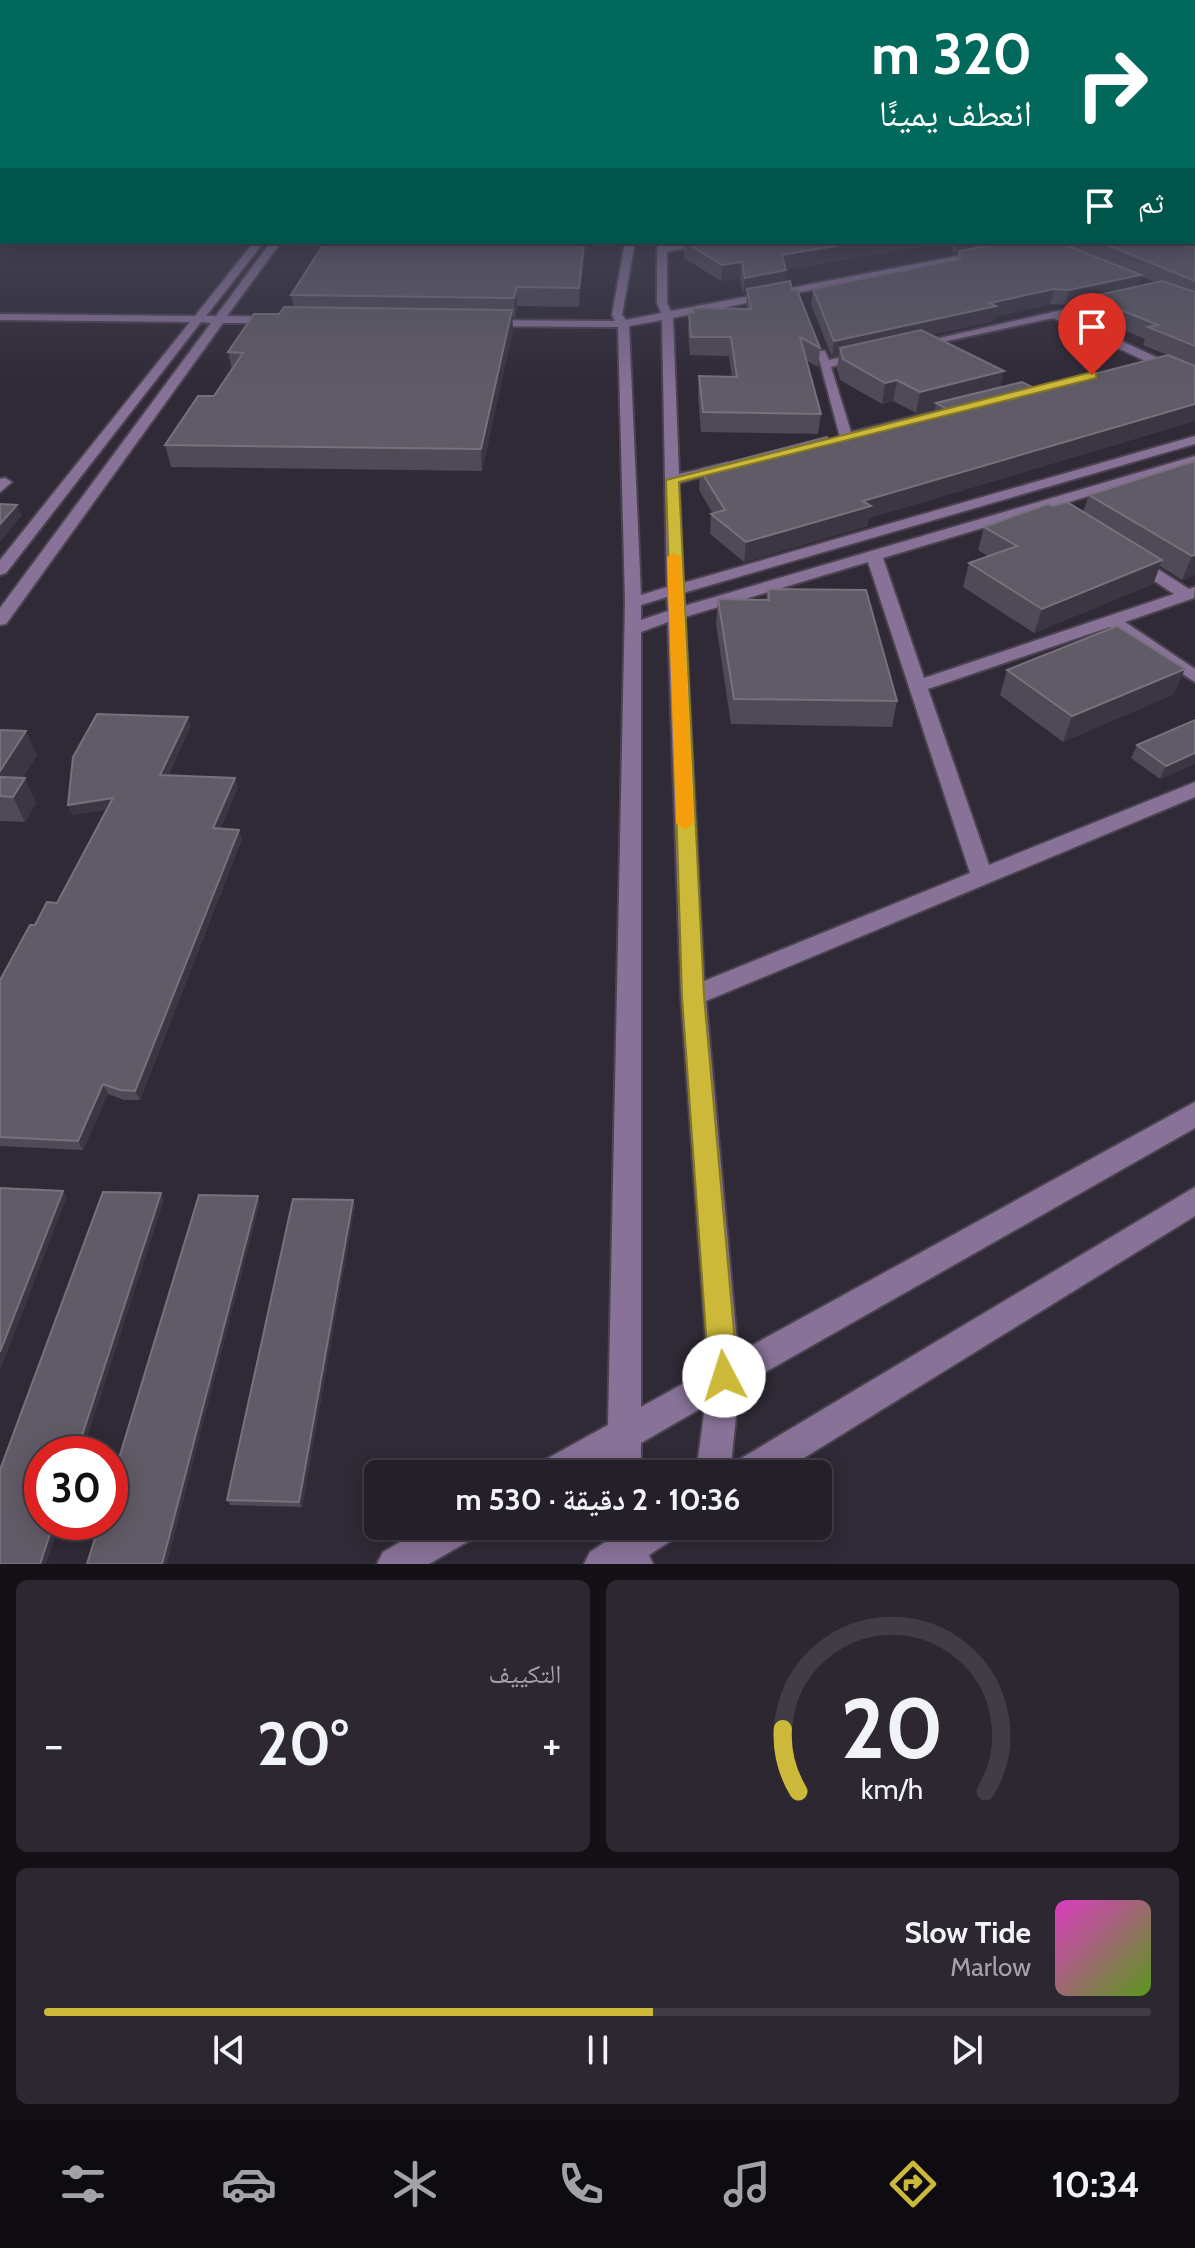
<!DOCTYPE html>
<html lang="ar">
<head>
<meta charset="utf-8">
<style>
	:root { --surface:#241f28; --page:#2c2730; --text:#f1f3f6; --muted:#a3a2a8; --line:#413d45; --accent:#ccb939 }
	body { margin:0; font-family:Cabin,"Noto Naskh Arabic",sans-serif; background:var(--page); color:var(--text); direction:rtl; height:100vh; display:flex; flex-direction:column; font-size:30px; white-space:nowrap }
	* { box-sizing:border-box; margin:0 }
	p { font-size:26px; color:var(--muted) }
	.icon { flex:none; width:44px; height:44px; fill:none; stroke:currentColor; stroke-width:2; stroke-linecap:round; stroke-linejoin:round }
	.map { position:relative; height:1564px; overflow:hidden; direction:ltr }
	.panel { display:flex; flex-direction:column; gap:16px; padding:16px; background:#141116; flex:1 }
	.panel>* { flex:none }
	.banner { position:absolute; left:0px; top:0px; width:1196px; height:244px; box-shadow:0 4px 20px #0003,0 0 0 2px var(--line); direction:rtl; background:#00695c; color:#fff; overflow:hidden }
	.speed { position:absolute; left:24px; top:1436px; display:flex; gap:16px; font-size:40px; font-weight:700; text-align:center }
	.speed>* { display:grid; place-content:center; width:104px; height:104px; border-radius:50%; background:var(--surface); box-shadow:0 4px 20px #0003,0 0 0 2px var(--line); line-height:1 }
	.speed .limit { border:12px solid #d22; background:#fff; color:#111 }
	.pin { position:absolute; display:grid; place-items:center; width:68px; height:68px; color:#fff; margin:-82px -34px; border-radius:50% 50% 50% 0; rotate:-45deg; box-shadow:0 0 8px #0007 }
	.pin .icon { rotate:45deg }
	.me { position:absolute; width:88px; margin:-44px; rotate:355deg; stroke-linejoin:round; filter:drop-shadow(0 0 6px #0008) }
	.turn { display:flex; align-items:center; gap:28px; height:168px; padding:0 32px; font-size:36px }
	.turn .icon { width:104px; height:104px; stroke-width:2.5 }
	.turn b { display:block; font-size:56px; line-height:68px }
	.then { display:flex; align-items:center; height:76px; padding:0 32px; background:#0003; gap:16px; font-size:30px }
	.big { font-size:60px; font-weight:700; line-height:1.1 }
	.panel .widget { flex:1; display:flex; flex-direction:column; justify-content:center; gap:12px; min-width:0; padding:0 28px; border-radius:12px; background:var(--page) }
	.panel .dial { align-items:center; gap:0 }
	.dial svg { height:208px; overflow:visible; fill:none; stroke:var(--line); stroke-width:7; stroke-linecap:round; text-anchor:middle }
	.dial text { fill:var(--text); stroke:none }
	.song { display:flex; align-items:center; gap:24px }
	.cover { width:96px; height:96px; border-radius:12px; background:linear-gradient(135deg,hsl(310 70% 55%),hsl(90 70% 35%)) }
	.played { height:8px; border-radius:4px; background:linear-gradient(90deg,var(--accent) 55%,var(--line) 55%) }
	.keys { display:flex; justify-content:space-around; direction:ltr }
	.heat { display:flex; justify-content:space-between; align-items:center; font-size:44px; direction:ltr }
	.panel .tiles { flex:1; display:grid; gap:16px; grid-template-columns:1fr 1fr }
	.widget:last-child { grid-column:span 2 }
	.trip { position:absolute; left:364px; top:1460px; width:468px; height:80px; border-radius:12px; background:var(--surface); box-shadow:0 4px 20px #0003,0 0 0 2px var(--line); font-weight:700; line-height:80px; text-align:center; direction:rtl }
	.menu { display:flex; height:128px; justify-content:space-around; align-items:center; background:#0e0c10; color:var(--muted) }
	.menu .icon { width:56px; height:56px }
	.menu .selected { color:var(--accent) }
	.menu b { font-size:36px; color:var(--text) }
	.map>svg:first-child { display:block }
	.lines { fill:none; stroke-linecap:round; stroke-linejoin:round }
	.minor-casing { stroke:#4b4450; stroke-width:4 }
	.major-casing { stroke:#4b4450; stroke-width:4 }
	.minor { fill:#887298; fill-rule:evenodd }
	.major { fill:#e0bbfb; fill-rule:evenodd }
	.wall { fill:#504956; fill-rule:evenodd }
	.shaded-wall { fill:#3c3542 }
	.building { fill:#615b67; stroke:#78717d; stroke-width:2 }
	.route { fill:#ccb939; stroke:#857825; stroke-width:2 }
	.slow { fill:#f59e0b }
</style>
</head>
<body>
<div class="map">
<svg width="1195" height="1564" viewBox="0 0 1195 1564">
	<rect width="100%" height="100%" fill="#302936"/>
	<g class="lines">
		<g class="minor-casing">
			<g id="minor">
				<path d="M254,242H264L206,316H216L271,242H281L227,316L275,317L281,320L275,323H223L6,624L0,625V608L211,323L201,322L6,573L0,575V560L190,322L0,320V314L195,316Z"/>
				<path d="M625,242H635L622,315L626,320L661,313L657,303V242H667V246L718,242L667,252V303L671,311L984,251L989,254L673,318L679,474L727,463L734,467L679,483L683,583L1195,436V444L683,593L684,606L1195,456V464L883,558L924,678L1174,594L1130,565V559H1142L1189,589L1195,587L1194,598L1125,622L1195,669V682L1110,627L928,689L989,865L1195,782V797L706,1001L738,1353L1195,1102V1128L739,1387L730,1474H696L705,1406L641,1443V1474H607L608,1462L586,1474H536L541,1462L608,1425L625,602L618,327L487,326L481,323L487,320L615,321L612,315ZM662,320L667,587L641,595L629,326ZM868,562L970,873L704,981L685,617ZM667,597L668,611L641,620V605ZM668,622L681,996L708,1370L641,1407V632Z"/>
				<path d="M1110,299L1114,300V304L1065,315L1195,375V384L1053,318L915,348L909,345Z"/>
				<path d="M817,351H825L829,360L864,352L870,356L831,367L851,432L960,405L966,409L841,441Z"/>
				<path d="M5,478L12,482L0,492V479Z"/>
				<path d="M1195,1187V1216L778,1474H730L735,1462Z"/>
				<path d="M428,1526H479L474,1538L429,1564H377L383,1552Z"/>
				<path d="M610,1526H680L675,1538L649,1555L653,1564H584L590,1552L610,1539Z"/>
			</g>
		</g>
		<g class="major-casing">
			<rect id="major" x="0" y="174" width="2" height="3"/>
		</g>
		<use href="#minor" class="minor"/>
		<use href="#major" class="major"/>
	</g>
	<g class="wall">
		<path d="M1195,214V421L869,518L867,526L744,562L710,534L711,514H713L699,490L700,470L828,442L933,415L935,408L916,413L893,401L882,404L840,380L837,368L839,355L832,357L811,304L813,289L957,260L958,253L954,254L951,242H1194ZM1141,276L1155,282L1138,286ZM1089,300L1085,313L1145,339L1143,345L1167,355L1036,389L1000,388L1004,371L930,335L993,321L994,317L1050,304L1065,305Z"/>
		<path d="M325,242H586L579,307L517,306L515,317H512L513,329L482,471L171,467L165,445L214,396L232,370L228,352L279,314L294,308L291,295Z"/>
		<path d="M684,242H946L786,270L785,281L792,290L820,348L818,367L807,361L821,414L818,434L701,432L698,396L699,376L732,377L729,356L690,355L688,331L689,313H693V308L746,309L747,293L743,294L740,278L721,281L684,258Z"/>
		<path d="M1195,461V575L1182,580L1160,566L1153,584L1034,633L963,587L969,563L988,556L978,550L984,527L1053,506L1083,512L1089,495Z"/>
		<path d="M768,589L897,701L892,727L731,724L716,624L718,599L766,600Z"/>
		<path d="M1007,670L1174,694L1063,742L1000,695Z"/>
		<path d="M1195,720V764L1160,779L1131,758L1137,745Z"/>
		<path d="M191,726L168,775L238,787L220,829L242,839L140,1100H124L108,1094L83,1150L0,1146V980L35,925L57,903L107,809L72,815Z"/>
		<path d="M0,730L37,755L22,778L36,803L25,822L0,821Z"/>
		<path d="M353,1200L355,1206L302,1507L230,1505L227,1500Z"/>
	</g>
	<g class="shaded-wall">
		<path d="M584,242H586L579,307V288Z"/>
		<path d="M859,242H946L780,271L782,255Z"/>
		<path d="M956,242H1015L954,254Z"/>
		<path d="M742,262L740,278L721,281L722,265Z"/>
		<path d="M786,270L784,286L747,289V293L743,294L745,278Z"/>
		<path d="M1141,275L1137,289L1089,297V300L1065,305L1069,290Z"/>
		<path d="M517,287V306L515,317L514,298Z"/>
		<path d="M1054,289L1050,304L994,317L993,321L841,354L840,348L839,355L832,357L834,341Z"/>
		<path d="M512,310L513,329L482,471L481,449Z"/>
		<path d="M1004,371L999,392L936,403L935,408L916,413L920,392Z"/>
		<path d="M897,380L893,401L882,404L885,383Z"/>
		<path d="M1195,404V421L869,518L867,526L744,562L746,542L863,501Z"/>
		<path d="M17,505L22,516L0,542V524Z"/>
		<path d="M1195,555V575L1182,580L1192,556Z"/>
		<path d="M1162,560L1153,584L1034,633L1042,609Z"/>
		<path d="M1185,669L1174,694L1063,742L1072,716Z"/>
		<path d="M188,717L191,726L163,784L160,775Z"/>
		<path d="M26,731L37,755L11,797L0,785V771Z"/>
		<path d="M1195,753V764L1160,779L1166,766Z"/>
		<path d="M25,778L36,803L25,822L13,797Z"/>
		<path d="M235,778L238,787L216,838L213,828Z"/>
		<path d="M113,798L116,807L72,815L68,805Z"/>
		<path d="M239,830L242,839L140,1100L135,1091Z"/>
		<path d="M103,1084L108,1094L83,1150L78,1141Z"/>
		<path d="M63,1191L67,1197L0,1371V1352Z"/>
		<path d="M161,1193L164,1200L82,1454H76Z"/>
		<path d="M258,1196L260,1203L167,1564H162Z"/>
		<path d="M353,1200L355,1206L302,1507L299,1502Z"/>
		<path d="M54,1522H60L46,1564H40Z"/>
	</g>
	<g class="building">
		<path d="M1195,214V281L1100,242H1194Z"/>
		<path d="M325,242H584L579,288L517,287L514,298L291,295Z"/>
		<path d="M685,242H859L782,255L786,270L745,278L742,262L722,265Z"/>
		<path d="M1008,242H1058L1141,275L1069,290L1054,289L990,303L996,306L834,341L813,289L960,259L959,251Z"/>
		<path d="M790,281L792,290H797L820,348L800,337L821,414L703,412L699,376L737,377L731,337H691L689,313H694L693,308L751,309L747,289Z"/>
		<path d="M1162,281L1195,292V346L1148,327L1158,325L1089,297Z"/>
		<path d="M284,307L512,310L481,449L165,445L198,396H214L243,353L228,352L254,314H279Z"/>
		<path d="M921,330L1004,371L920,392L897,380L885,383L843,359L840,348Z"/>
		<path d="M1168,355L1195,366V404L863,501L871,506L746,542L711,514L725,510L700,470L827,437L828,442L950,411L936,403L1022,382L1036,389Z"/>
		<path d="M1195,461V555L1192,556L1089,495Z"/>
		<path d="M1067,502L1162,560L1042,609L969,563L1017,546L984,527L1048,504L1053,506Z"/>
		<path d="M0,504L17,505L0,524Z"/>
		<path d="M768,589L866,590L897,701L734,699L718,599L769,600Z"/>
		<path d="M1117,626L1185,669L1072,716L1007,670Z"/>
		<path d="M97,714L188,717L160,775L235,778L213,828L239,830L135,1091L120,1090L103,1084L78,1141L0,1137V980L30,925H35L47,902L57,903L113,798L68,805L73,757Z"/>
		<path d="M1195,720V753L1166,766L1137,745Z"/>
		<path d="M0,730L26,731L0,771Z"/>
		<path d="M0,777L25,778L13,797L0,796Z"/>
		<path d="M0,1188L63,1191L0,1352Z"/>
		<path d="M103,1192L161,1193L76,1454H42V1522H54L40,1564H0V1470Z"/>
		<path d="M199,1195L258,1196L162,1564H87L100,1522H110V1488Z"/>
		<path d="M293,1199L353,1200L299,1502L227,1500Z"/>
	</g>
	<linearGradient id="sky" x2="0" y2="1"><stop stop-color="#1a171e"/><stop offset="0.44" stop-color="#48495d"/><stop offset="1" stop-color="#48495d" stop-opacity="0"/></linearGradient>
	<rect width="1195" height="393" fill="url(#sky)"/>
	<path class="route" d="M1092,372L1096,373V378L679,482L704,996L738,1376L734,1387L724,1391L714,1387L709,1376L682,996L666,480Z"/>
	<path class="slow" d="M674,553L681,557L694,823L685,830L676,823L667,557Z"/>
</svg>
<div class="speed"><div class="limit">30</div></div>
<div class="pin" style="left:1092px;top:375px;background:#d93025"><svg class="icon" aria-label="arrive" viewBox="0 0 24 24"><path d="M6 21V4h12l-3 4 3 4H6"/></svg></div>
<svg class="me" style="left:724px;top:1376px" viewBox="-20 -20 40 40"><circle r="19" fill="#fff"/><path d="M0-13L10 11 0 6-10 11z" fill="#ccb939"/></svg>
<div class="trip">10:36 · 2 دقيقة · 530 m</div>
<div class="banner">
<div class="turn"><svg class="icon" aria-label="right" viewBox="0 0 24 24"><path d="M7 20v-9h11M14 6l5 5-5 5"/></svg><div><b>320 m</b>انعطف يمينًا</div></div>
<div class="then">ثم<svg class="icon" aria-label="arrive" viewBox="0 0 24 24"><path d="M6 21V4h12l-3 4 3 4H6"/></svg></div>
</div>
</div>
<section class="panel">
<div class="tiles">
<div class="widget dial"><svg viewBox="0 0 100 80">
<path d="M14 69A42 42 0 1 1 86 69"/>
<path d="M14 69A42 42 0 0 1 8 45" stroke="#ccb939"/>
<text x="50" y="56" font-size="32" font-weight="700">20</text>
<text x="50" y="72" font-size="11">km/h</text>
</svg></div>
<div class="widget"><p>التكييف</p>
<div class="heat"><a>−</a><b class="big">20°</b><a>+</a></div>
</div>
<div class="widget">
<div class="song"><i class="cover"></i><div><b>Slow Tide</b><p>Marlow</p></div></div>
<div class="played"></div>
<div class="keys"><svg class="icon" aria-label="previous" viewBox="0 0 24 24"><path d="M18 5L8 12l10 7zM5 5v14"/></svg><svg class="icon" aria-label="pause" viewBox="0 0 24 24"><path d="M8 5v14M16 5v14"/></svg><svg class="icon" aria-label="next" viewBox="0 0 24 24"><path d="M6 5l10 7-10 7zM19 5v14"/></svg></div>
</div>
</div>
</section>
<nav class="menu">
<b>10:34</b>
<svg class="icon selected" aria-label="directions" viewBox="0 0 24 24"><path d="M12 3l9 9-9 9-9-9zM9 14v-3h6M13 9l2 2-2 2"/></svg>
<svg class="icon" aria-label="music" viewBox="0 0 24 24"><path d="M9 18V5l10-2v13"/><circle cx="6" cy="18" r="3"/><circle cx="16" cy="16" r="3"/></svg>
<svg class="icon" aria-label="phone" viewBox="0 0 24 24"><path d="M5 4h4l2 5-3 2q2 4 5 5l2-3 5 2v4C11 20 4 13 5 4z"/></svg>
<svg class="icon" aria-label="climate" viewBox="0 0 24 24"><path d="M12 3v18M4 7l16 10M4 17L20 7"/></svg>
<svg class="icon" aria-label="car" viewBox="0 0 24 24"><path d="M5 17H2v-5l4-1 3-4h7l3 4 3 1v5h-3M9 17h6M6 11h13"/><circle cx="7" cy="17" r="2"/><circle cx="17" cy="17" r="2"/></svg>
<svg class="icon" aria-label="filters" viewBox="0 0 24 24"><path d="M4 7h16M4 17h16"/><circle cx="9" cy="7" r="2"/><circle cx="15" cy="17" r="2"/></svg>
</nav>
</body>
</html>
